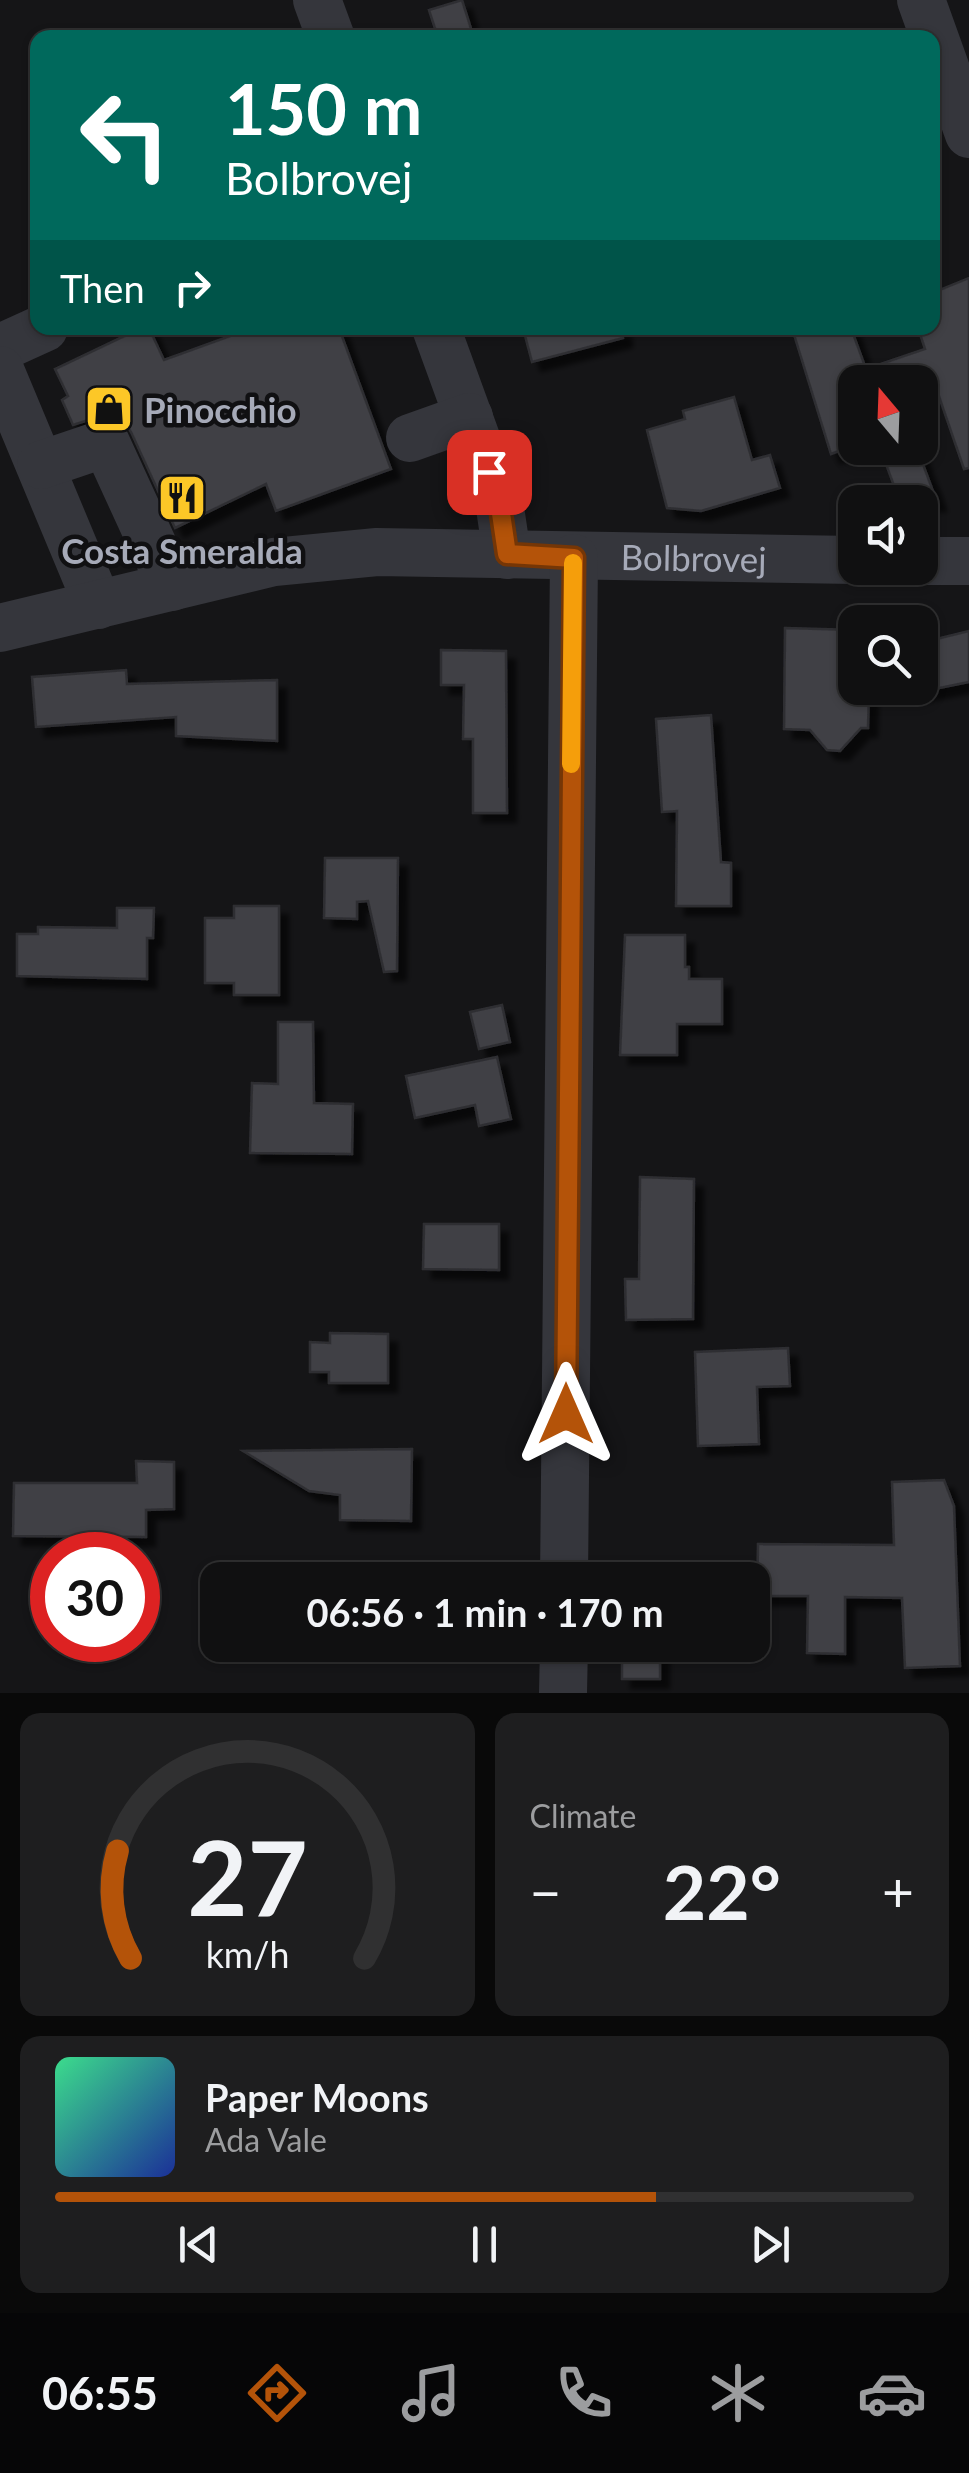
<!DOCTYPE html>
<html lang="en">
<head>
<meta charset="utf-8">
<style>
	:root { --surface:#101011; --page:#1e1e1f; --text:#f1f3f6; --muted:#9c9d9f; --line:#303031; --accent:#b45309 }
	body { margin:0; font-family:Lato,sans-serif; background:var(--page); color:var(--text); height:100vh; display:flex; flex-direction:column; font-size:38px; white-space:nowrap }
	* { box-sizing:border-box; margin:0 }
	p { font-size:32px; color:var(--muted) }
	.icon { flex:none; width:55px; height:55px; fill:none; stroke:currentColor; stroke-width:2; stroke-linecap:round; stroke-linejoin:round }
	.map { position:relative; height:1693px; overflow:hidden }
	.panel { display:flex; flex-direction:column; gap:20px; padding:20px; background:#090909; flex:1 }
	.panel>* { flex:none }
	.banner { position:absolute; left:30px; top:30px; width:910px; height:305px; border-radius:20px; box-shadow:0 2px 8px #0004,0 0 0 2px var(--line); background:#00695c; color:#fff; overflow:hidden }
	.needle { width:65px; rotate:341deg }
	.fabs { position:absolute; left:838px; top:365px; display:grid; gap:20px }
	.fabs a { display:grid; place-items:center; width:100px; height:100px; border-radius:20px; background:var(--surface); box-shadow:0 2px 8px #0004,0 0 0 2px var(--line); font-size:50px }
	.speed { position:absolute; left:30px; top:1532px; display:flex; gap:20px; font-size:50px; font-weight:700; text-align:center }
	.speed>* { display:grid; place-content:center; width:130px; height:130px; border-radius:50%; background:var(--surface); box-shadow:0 2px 8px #0004,0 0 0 2px var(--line); line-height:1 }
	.speed .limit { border:15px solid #d22; background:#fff; color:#111 }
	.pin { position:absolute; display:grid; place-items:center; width:85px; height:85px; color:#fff; margin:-42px; border-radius:20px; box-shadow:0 5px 15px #0006 }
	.me { position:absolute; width:110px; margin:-55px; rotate:0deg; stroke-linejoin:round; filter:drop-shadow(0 0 8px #0008) }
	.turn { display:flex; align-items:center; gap:35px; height:210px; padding:0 30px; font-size:45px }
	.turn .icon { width:130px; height:130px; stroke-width:2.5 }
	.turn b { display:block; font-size:70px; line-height:85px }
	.then { display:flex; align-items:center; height:95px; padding:0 30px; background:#0003; gap:20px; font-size:38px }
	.big { font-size:75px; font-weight:700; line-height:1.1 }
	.panel .widget { flex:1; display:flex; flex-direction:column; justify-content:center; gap:15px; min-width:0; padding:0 35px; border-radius:20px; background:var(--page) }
	.panel .dial { align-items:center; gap:0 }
	.dial svg { height:260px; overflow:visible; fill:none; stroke:var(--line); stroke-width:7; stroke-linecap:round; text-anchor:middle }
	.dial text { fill:var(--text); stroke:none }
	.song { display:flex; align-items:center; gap:30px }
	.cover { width:120px; height:120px; border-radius:15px; background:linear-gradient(135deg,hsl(150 70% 55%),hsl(230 70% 35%)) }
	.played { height:10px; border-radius:5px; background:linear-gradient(90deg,var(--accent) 70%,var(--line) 70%) }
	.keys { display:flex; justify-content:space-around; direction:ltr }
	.heat { display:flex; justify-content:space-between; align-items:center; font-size:55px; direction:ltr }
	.panel .tiles { flex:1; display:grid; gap:20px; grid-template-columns:1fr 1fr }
	.widget:last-child { grid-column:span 2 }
	.trip { position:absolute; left:200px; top:1562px; width:570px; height:100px; border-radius:20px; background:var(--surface); box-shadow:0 2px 8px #0004,0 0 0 2px var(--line); font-weight:700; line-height:100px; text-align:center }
	.tab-bar { display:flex; height:160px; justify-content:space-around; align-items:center; background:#060607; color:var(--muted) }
	.tab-bar .icon { width:70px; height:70px }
	.tab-bar .active { color:var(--accent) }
	.tab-bar b { font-size:45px; color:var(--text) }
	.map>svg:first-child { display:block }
	.building { fill:#3f3f44; stroke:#2f2f33; stroke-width:2.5; filter:url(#shadow) }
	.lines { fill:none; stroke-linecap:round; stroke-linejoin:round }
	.minor { stroke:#35363c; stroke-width:48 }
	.route-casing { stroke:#753606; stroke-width:25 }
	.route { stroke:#b45309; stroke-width:18 }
	.slow { stroke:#f59e0b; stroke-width:18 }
	.labels { text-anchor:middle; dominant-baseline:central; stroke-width:9; stroke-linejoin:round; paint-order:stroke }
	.poi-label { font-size:35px; font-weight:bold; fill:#a6aab8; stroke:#101012; text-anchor:start }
	.street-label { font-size:35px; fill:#a6aab8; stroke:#101012 }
</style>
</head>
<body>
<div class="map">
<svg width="969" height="1693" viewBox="0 0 969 1693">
	<defs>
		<filter id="shadow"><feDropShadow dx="9" dy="9" stdDeviation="2.5" flood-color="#0009"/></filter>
	</defs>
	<rect width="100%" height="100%" fill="#151517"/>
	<g class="building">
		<path d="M462,0L474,38H438L429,10Z"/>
		<path d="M969,278V468L964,469L934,382H855V445L831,454L792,328H851L866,369L925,349L918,328H932V293Z"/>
		<path d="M141,328H149L164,360L252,328H339L391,469L276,511L266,484L175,528L131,432L117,411L73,425L62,400L68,396L55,369Z"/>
		<path d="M523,328H622L623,338L532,362Z"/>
		<path d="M734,397L752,460L770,455L780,488L701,511L667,508L647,430L685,419L683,411Z"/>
		<path d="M880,448H917L937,502H900Z"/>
		<path d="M785,628L855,630V688H869L868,728H861L840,751L827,750L810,730L784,729Z"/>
		<path d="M969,631V682L920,692V643Z"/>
		<path d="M441,650L506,651L507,813H473V739H463L464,685H441Z"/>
		<path d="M126,670L127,684L277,680V741L176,736V717L36,727L32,677Z"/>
		<path d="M711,715L721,862L731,863V906H676L677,811L662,812L656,719Z"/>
		<path d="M325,858H398L397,971L384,972L368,901L357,902V919L324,918Z"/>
		<path d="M234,906H279V995H234V983H205V918H234Z"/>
		<path d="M117,908H154L153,938H147V979L17,976V934H38V927L117,928Z"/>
		<path d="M625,935H685V967H689V979H722V1024H677V1055H620Z"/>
		<path d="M502,1005L510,1042L479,1049L470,1012Z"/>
		<path d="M278,1022H313L314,1103L353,1104L352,1154L250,1153L252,1083L278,1084Z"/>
		<path d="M497,1057L511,1119L479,1126L475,1105L415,1118L406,1076Z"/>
		<path d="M640,1177L694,1179L693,1319L626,1320L625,1279H639Z"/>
		<path d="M424,1224H499V1270L423,1269Z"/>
		<path d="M330,1333L388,1334V1383H329V1372H310V1342L330,1343Z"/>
		<path d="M788,1348L790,1386L757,1387L759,1444L698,1446L695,1352Z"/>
		<path d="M412,1449L411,1521L340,1520V1495L309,1491L243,1451Z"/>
		<path d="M136,1461L174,1462V1509L146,1510V1537L13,1536L14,1483H137Z"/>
		<path d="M944,1480L954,1506L960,1666L905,1668L902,1598L845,1597V1654L807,1653L808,1596H757L758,1544L894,1545L892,1482Z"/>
		<rect x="622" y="1645" width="38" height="34"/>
	</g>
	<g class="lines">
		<g class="minor">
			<path d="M317,0L331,38"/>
			<path d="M921,0L969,134"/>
			<path d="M436,328L499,501L507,555"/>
			<path d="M0,348L44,328"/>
			<path d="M0,370L98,605"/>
			<path d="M410,438L469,417"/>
			<path d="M41,465L106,443L172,587"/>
			<path d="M920,561H969"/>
			<path id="s1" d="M0,628L274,562L377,552L855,560"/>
			<path d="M564,1580L574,558"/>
			<path d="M563,1693L564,1645"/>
		</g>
	</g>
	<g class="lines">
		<g class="route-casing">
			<path id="route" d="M489,472L499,500L507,554L574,558L566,1414"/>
		</g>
		<use href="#route" class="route"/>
		<path class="slow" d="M571,764L573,563"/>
	</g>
	<defs>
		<g id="shop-square" transform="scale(2.5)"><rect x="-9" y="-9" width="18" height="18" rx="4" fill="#fcc727" stroke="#101012"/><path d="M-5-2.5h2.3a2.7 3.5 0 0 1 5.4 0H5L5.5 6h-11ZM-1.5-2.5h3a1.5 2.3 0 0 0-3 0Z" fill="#111"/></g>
		<g id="restaurant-square" transform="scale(2.5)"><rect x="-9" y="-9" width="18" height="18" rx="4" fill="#fcc727" stroke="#101012"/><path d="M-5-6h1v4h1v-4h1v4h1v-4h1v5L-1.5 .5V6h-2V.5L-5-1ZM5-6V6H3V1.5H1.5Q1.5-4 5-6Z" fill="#111"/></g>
	</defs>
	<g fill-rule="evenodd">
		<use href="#shop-square" x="109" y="409"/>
		<use href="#restaurant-square" x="182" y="498"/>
	</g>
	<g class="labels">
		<g class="poi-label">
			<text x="144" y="409">Pinocchio</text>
			<text x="182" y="550" text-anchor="middle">Costa Smeralda</text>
		</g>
		<g class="street-label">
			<text stroke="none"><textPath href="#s1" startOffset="702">Bolbrovej</textPath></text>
		</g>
	</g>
</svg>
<div class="fabs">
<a><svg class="needle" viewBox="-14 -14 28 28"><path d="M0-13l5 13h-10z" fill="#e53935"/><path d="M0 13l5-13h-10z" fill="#9c9d9f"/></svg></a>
<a><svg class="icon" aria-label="sound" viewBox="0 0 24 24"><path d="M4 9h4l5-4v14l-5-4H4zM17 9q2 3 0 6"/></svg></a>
<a><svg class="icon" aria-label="search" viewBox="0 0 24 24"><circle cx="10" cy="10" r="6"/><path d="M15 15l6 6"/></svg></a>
</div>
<div class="speed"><div class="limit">30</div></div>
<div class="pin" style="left:489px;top:472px;background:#d93025"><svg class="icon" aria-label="arrive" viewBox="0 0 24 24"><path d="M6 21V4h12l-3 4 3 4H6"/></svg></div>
<svg class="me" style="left:566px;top:1414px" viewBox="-20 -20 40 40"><path d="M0-17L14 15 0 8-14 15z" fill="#b45309" stroke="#fff" stroke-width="4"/></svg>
<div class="trip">06:56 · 1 min · 170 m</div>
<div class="banner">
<div class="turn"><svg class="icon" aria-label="left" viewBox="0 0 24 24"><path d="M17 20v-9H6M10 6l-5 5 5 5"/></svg><div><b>150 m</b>Bolbrovej</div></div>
<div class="then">Then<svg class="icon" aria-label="right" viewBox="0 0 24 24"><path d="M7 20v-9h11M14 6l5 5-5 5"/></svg></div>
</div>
</div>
<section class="panel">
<div class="tiles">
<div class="widget dial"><svg viewBox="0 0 100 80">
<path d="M14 69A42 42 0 1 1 86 69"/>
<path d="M14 69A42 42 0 0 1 10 36" stroke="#b45309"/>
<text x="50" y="56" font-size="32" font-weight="700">27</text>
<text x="50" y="72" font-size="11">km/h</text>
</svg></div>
<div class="widget"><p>Climate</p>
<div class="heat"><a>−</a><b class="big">22°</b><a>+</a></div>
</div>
<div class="widget">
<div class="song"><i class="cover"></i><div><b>Paper Moons</b><p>Ada Vale</p></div></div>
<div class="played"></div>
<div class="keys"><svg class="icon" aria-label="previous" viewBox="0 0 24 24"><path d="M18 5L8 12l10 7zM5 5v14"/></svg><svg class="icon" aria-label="pause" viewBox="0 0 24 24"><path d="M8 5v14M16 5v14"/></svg><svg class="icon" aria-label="next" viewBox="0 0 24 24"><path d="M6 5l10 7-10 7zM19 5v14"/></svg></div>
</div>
</div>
</section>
<nav class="tab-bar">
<b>06:55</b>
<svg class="icon active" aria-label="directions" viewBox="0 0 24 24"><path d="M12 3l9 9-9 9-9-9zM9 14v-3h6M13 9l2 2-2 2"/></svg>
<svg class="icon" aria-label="music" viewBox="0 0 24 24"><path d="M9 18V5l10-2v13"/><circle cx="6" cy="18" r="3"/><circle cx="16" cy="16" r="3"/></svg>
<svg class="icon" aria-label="phone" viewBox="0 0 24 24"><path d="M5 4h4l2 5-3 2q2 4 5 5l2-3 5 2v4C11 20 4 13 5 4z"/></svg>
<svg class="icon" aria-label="climate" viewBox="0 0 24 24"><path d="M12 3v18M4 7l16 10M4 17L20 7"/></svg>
<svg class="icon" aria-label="car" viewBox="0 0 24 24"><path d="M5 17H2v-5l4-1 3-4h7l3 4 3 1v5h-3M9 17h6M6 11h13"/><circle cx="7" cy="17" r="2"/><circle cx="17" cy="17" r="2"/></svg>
</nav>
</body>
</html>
